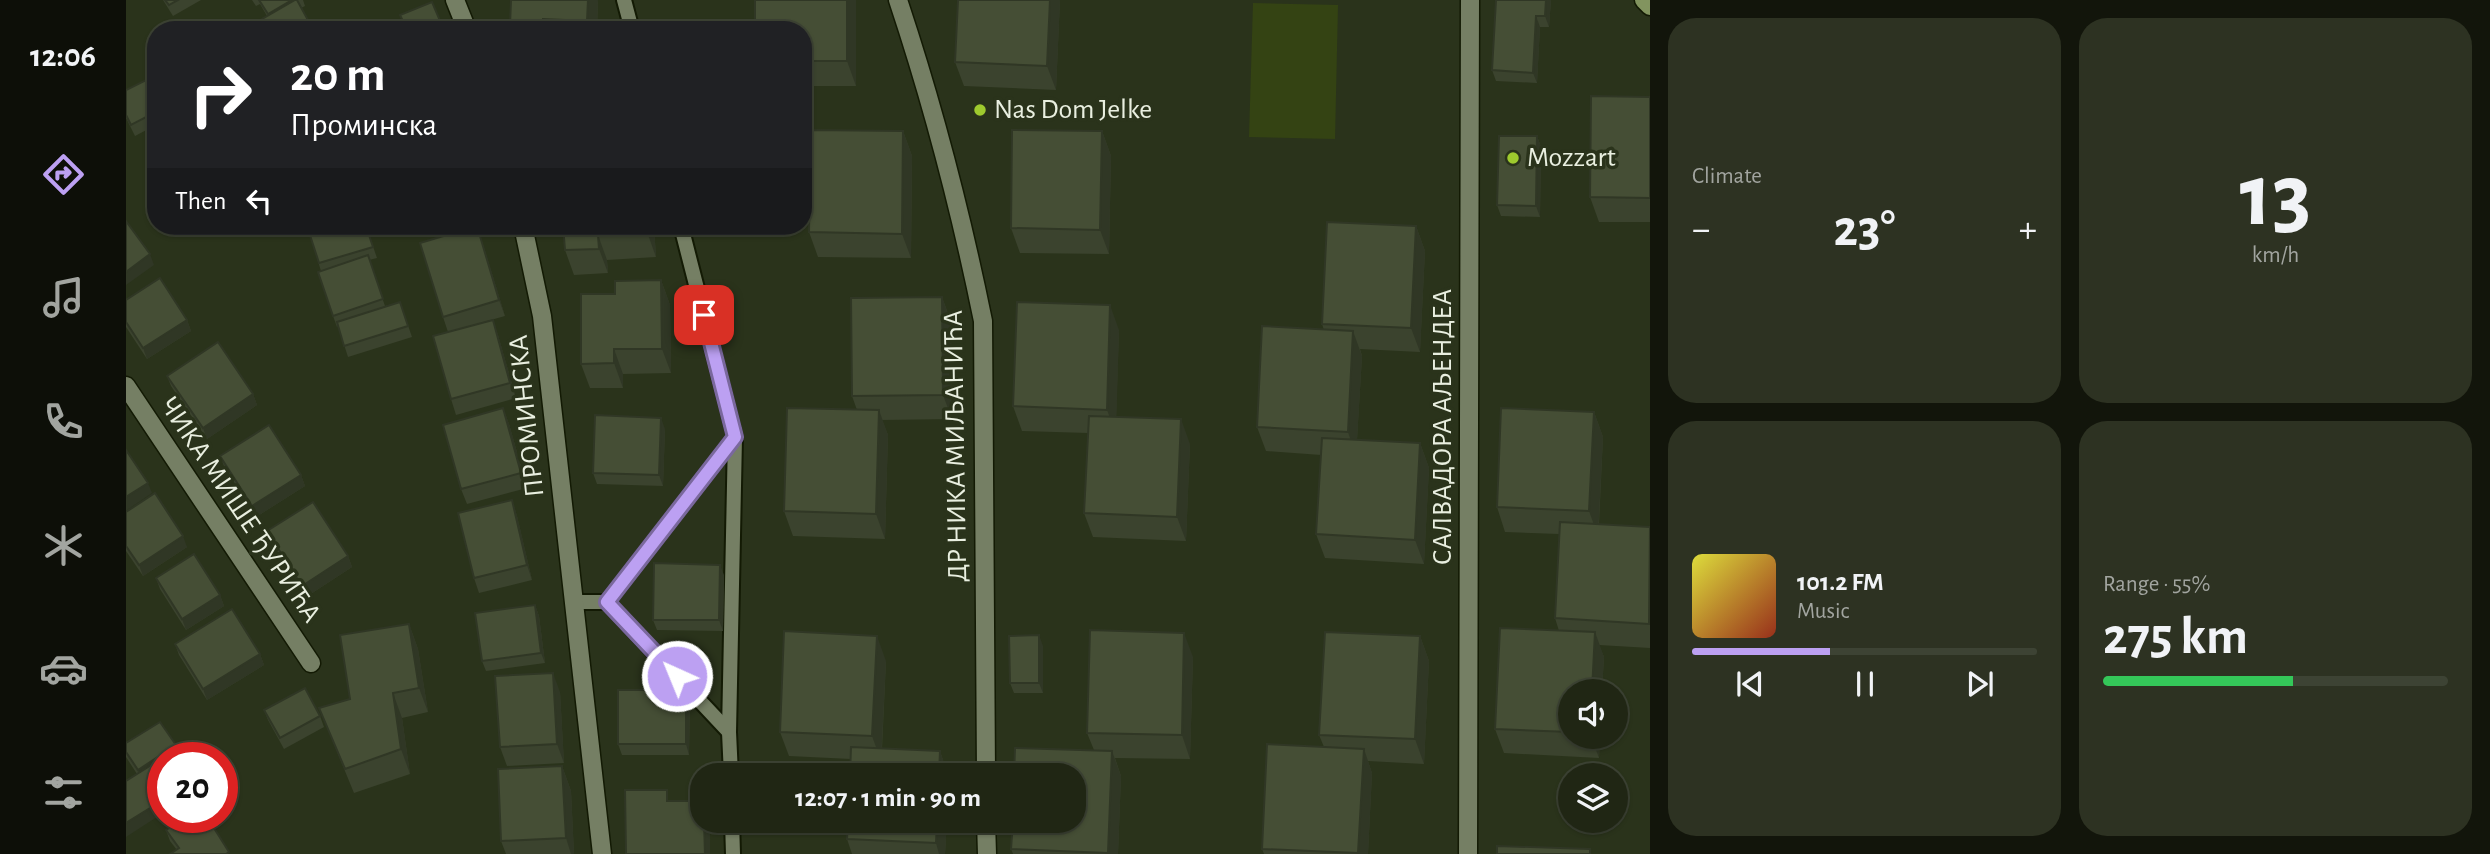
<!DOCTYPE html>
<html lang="en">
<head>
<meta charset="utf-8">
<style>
	:root { --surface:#202614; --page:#2d3222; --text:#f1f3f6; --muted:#a2a5a0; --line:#3d4334; --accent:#bca0f2 }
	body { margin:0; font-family:"Alegreya Sans",sans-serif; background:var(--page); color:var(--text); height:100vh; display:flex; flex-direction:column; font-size:26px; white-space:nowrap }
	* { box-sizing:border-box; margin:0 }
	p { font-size:23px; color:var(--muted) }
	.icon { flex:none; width:38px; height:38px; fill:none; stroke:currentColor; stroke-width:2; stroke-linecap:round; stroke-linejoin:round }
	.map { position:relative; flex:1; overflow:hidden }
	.drawer { display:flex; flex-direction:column; gap:18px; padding:18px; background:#12150b; width:840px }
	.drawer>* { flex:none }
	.hud { position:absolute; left:21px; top:21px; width:665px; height:214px; border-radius:28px; box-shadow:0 2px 5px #0004,0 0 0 2px var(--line); background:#202124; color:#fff; overflow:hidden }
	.tools { position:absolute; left:1432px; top:679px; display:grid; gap:14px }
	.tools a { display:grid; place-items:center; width:70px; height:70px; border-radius:50%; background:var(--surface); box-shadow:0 2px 5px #0004,0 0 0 2px var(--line); font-size:35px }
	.speed { position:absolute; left:21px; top:742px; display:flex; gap:14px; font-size:35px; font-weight:700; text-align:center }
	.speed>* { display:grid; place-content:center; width:91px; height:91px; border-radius:50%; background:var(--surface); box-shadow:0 2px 5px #0004,0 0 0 2px var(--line); line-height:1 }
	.speed .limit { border:10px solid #d22; background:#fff; color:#111 }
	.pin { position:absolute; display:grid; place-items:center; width:60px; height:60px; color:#fff; margin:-30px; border-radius:14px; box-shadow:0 4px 10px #0006 }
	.me { position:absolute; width:77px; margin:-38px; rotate:316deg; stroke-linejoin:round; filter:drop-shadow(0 0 5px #0008) }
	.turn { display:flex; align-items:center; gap:24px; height:147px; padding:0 28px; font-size:32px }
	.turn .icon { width:91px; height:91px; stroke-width:2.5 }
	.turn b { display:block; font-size:49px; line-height:60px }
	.then { display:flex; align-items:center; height:66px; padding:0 28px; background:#0003; gap:14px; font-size:26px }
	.big { font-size:52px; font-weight:700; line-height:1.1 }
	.drawer .tile { flex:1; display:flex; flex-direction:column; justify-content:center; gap:10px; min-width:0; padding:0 24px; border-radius:28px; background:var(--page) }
	.drawer .dial { align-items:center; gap:0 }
	.dial b { font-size:91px; line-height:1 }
	.song { display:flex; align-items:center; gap:21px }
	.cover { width:84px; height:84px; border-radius:10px; background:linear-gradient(135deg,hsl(60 70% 55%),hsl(10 70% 35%)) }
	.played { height:7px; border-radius:4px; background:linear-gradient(90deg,var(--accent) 40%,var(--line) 40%) }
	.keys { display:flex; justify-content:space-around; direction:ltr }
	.heat { display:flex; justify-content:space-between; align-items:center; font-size:38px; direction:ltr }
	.charge { height:10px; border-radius:5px; background:linear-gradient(90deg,#34c759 55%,var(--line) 0) }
	.drawer .tiles { flex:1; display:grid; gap:18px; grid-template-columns:repeat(2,1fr) }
	.trip { position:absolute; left:564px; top:763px; width:396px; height:70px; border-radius:28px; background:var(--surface); box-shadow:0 2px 5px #0004,0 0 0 2px var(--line); font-weight:700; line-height:70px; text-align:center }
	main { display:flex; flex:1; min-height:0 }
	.dock { display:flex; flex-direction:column; width:126px; justify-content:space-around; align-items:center; background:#0d0f08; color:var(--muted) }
	.dock .icon { width:49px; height:49px }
	.dock .selected { color:var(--accent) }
	.dock b { font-size:32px; color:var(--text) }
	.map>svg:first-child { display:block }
	.green { fill:#344313 }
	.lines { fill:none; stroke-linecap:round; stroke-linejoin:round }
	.lane-casing { stroke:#131a04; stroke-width:18 }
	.street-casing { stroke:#131a04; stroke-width:21 }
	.secondary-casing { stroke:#131a04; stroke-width:21 }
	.lane { stroke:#757f64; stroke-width:14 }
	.street { stroke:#757f64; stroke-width:18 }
	.secondary { stroke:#82945f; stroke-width:18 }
	.wall { fill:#3b432e }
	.shaded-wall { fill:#303725 }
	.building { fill:#454e35; stroke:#303725; stroke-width:2 }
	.route-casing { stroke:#7a689d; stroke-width:18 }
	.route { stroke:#bca0f2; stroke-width:12 }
	.poi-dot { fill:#9eca2e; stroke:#2a331b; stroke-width:2.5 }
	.labels { text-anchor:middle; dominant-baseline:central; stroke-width:7; stroke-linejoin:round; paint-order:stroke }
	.poi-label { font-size:28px; fill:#e9efe0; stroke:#2a331b; text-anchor:start }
	.street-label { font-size:28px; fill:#e9efe0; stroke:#2a331b }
</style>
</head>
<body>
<main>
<nav class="dock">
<b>12:06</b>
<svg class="icon selected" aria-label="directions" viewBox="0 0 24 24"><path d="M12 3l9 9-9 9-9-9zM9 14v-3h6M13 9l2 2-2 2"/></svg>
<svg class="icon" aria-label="music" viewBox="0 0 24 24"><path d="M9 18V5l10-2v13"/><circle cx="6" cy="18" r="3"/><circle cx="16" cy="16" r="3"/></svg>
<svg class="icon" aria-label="phone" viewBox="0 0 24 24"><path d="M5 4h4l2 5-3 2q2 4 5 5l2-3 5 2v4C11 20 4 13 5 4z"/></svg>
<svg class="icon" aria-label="climate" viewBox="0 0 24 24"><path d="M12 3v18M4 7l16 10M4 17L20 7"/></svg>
<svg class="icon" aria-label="car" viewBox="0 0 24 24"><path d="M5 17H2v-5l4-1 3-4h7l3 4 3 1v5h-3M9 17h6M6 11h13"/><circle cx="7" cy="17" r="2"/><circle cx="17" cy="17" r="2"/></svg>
<svg class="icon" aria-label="filters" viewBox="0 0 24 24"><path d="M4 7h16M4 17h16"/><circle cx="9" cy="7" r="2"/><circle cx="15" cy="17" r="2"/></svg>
</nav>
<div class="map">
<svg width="1524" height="854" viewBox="0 0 1524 854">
	<rect width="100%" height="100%" fill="#2a331b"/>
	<path class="green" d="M1127,3L1212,5L1209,139L1123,137Z"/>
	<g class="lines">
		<g class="lane-casing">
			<g id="lane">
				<path d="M498,0L506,30"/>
				<path d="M555,226L609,437L603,732L605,775"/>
				<path d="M447,602H481L609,437"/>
				<path d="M481,602L603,732"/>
				<path d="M606,821L607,854"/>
			</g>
		</g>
		<g class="street-casing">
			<g id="street">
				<path d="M329,0L341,30"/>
				<path d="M772,0C807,105 835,213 857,321L860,775"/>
				<path d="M397,226L416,316L476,854"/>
				<path d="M0,386L185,663"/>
				<path d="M860,821L861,854"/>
				<path d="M1342,854L1344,0"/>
			</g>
		</g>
		<g class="secondary-casing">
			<path id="secondary" d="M1518,0L1524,6"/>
		</g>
		<use href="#lane" class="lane"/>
		<use href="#street" class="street"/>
		<use href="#secondary" class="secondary"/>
	</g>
	<g class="wall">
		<path d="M37,0H75L47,16Z"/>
		<path d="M126,0H177L179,6L175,8L183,22L186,30H117L141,16L134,4L130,6Z"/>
		<path d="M472,0L471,30H386L384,25Z"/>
		<path d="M629,0H730V86H677V30Z"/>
		<path d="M832,0H934L930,90L838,86L829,62Z"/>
		<path d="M1370,0H1425L1423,27H1414L1411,83L1370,81L1366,70Z"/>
		<path d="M30,75V125L9,136L0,118V90Z"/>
		<path d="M1524,97V222H1473L1464,197Z"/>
		<path d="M777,131L786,156L785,258L692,257L683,232Z"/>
		<path d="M976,131L985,156L983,254L894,253L885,228Z"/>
		<path d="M1411,136L1415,147L1414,217L1375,216L1371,205Z"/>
		<path d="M181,226H240L251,258L243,260L259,306L274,302L286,337L222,357L212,326L211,327L207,316L195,271Z"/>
		<path d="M437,226H528L530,257L481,260L482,273L448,275L439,250Z"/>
		<path d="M1290,226L1299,251L1294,352L1234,349L1236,356L1231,440L1294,443L1303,468L1298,564L1199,558L1190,534L1195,455L1140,451L1131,427L1198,330L1196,324Z"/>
		<path d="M356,241L379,316L354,323L367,320L372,335L390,398L330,415L325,399L322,332L317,317Z"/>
		<path d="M535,280L544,305L545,373L497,374V388H464L455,364L489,294Z"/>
		<path d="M816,297L825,322L826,419L756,420L762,435L759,539L667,536L658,511L731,410L726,396Z"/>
		<path d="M0,300L61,320L65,331L21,359L0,327Z"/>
		<path d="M993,330L990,417L1064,444L1060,541L967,537L958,513L962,433L896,431L887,406Z"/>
		<path d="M41,376L127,394L131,405L81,439L45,386Z"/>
		<path d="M377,408L383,424L401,488L341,504L335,489Z"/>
		<path d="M1468,412L1477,437L1473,524L1524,527V648L1473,645L1478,657L1476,691H1444V737H1474L1473,758L1378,753L1369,729L1433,631L1429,618L1433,534L1379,532L1371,507Z"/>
		<path d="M539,429L537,486L471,484L467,473Z"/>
		<path d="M94,456L175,475L179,486L130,517L98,466Z"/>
		<path d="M386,500L391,516L406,580L353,593L348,578Z"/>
		<path d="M0,512L61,547L17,576L0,551Z"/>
		<path d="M141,531L222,556L226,567L180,597L145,542Z"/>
		<path d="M598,575L597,631L531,630L527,620Z"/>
		<path d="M30,578L94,595L98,606L60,630L34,589Z"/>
		<path d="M409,605L413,616L419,663L360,671L356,661Z"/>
		<path d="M283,624L292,649L302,712L276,718L284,774L228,793L193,708L224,699Z"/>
		<path d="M1294,636L1303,661L1298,764L1242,761L1246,773L1242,854H1138L1136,849L1198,747L1193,735Z"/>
		<path d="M49,644L134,654L138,665L81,700L53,655Z"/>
		<path d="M917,646V693H888L884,683Z"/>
		<path d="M1067,657L1064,759L989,758L995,776L992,854H887L885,849L968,750L961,733Z"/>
		<path d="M760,661L756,749L814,751L822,775H724L725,759L663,756L654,732Z"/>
		<path d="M560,690L564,701L563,755H496L492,744Z"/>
		<path d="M434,692L438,763L381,766L374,747Z"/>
		<path d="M138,710L194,716L198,727L158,749L142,720Z"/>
		<path d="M0,743L50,745L54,756L51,758H37L11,774L0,757Z"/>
		<path d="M436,766L445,791L448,854H380L375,841Z"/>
		<path d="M821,821L819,854H726L721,839Z"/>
		<path d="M40,830L103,852L51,850L44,841Z"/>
	</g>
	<g class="shaded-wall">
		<path d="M462,0H472L471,30H465L461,21Z"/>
		<path d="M721,0H730V86L721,61Z"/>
		<path d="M924,0H934L930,90L921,66Z"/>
		<path d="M1420,0H1425L1423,27L1419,16Z"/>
		<path d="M1410,16L1414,27L1411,83L1407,73Z"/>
		<path d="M417,19L421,30H418L417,26Z"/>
		<path d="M777,131L786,156L785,258L776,234Z"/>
		<path d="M976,131L985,156L983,254L974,230Z"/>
		<path d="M1411,136L1415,147L1414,217L1410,206Z"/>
		<path d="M351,226L356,241L379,316L373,300Z"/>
		<path d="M521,226H528L530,257L521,232Z"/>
		<path d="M1290,226L1299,251L1294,352L1285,328Z"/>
		<path d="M472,235L481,260L482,273L473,249Z"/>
		<path d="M24,254L28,265L0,285V272Z"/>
		<path d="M535,280L544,305L545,373L536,349Z"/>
		<path d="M816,297L825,322L826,419L817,395Z"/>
		<path d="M984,305L993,330L990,434L981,410Z"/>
		<path d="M61,320L65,331L21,359L17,348Z"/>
		<path d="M367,320L372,335L390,398L384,383Z"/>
		<path d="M1227,331L1236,356L1230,457L1222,432Z"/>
		<path d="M488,349L497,374V388L488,363Z"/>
		<path d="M127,394L131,405L81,439L77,428Z"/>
		<path d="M377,408L383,424L401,488L395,473Z"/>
		<path d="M753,410L762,435L759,539L750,514Z"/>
		<path d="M1468,412L1477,437L1472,536L1463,511Z"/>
		<path d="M535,418L539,429L537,486L533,475Z"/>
		<path d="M1055,419L1064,444L1060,541L1051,517Z"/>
		<path d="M1294,443L1303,468L1298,564L1289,540Z"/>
		<path d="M175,475L179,486L130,517L126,506Z"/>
		<path d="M22,483L26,493L0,511V497Z"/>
		<path d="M386,500L391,516L406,580L401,565Z"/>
		<path d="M57,536L61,547L17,576L13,565Z"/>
		<path d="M222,556L226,567L180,597L176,586Z"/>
		<path d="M594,565L598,575L597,631L593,620Z"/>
		<path d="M94,595L98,606L60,630L56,619Z"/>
		<path d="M409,605L413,616L419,663L415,653Z"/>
		<path d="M283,624L292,649L302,712L293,688Z"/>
		<path d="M1469,632L1478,657L1476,691H1466Z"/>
		<path d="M1058,633L1067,657L1064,759L1056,735Z"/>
		<path d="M913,635L917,646V693L913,683Z"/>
		<path d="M751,636L760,661L755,761L746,736Z"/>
		<path d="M1294,636L1303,661L1298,764L1289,739Z"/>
		<path d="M134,654L138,665L81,700L77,689Z"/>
		<path d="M427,673L434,692L438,763L431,744Z"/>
		<path d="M560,690L564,701L563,755L560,744Z"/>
		<path d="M267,693L276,718L284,774L275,749Z"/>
		<path d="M1465,737H1474L1473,758Z"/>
		<path d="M50,745L54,756L51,758H37L15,781L12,770Z"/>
		<path d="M1238,749L1246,773L1242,854H1232Z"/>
		<path d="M814,751L822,775H813Z"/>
		<path d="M986,751L995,776L992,854H983L982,853Z"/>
		<path d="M436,766L445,791L448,854H445L440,838Z"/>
		<path d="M37,800V813L0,837V823Z"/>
		<path d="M578,821H584V854H579Z"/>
		<path d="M811,821H821L819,854H813L810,843Z"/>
	</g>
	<g class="building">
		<path d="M39,0H52L43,5Z"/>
		<path d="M133,0H166L142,14Z"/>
		<path d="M169,0H171L183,22L170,30H117Z"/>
		<path d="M385,0H462L461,21L417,19V26L384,25Z"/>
		<path d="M629,0H721V61H677V30H629Z"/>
		<path d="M832,0H924L921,66L829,62Z"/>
		<path d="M1370,0H1420L1419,16H1410L1407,73L1366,70Z"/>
		<path d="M306,2L318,30H281L274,15Z"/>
		<path d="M274,20L278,30H252Z"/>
		<path d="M30,75V112L5,125L0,115V90Z"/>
		<path d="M1465,96L1524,97V198L1464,197Z"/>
		<path d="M684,130L777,131L776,234L683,232Z"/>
		<path d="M886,130L976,131L974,230L885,228Z"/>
		<path d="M1373,136H1411L1410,206L1371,205Z"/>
		<path d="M0,221L24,254L0,272Z"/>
		<path d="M1201,222L1290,226L1285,328L1196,324Z"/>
		<path d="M181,226H240L247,247L193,263Z"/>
		<path d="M351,226L373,300L317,317L294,243Z"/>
		<path d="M437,226H521V232L472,235L473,249L439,250Z"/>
		<path d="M242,255L257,299L207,316L192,272Z"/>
		<path d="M34,278L61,320L17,348L0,322V300Z"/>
		<path d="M535,280L536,349H488V363L455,364V294H489V281Z"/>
		<path d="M816,297L817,395L726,396L725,298Z"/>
		<path d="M274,302L282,326L218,346L211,322Z"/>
		<path d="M891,302L984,305L981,410L887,406Z"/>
		<path d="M367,320L384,383L325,399L307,336Z"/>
		<path d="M1136,326L1227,331L1222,432L1131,427Z"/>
		<path d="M92,342L127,394L77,428L41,376Z"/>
		<path d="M377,408L395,473L335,489L317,425Z"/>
		<path d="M661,408L753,410L750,514L658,511Z"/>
		<path d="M1375,408L1468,412L1463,511L1371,507Z"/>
		<path d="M469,415L535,418L533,475L467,473Z"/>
		<path d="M963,416L1055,419L1051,517L958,513Z"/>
		<path d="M143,425L175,475L126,506L94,456Z"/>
		<path d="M1196,438L1294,443L1289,540L1190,534Z"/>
		<path d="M0,450L22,483L0,497Z"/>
		<path d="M29,493L57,536L13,565L0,546V512Z"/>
		<path d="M386,500L401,565L348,578L332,513Z"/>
		<path d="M187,502L222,556L176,586L141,531Z"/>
		<path d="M1434,522L1524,527L1523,624L1429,618Z"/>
		<path d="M68,554L94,595L56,619L30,578Z"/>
		<path d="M528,563L594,565L593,620H527Z"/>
		<path d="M409,605L415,653L356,661L349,613Z"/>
		<path d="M106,609L134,654L77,689L49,644Z"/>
		<path d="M283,624L293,688L267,693L275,749L219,769L193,708L224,699L214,635Z"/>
		<path d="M1374,628L1469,632L1466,691H1444V732L1369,729Z"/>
		<path d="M964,630L1058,633L1056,735L961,733Z"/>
		<path d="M658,631L751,636L746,736L654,732Z"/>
		<path d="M1199,632L1294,636L1289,739L1193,735Z"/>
		<path d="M913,635V683H884L883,636Z"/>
		<path d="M427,673L431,744L374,747L369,676Z"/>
		<path d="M179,688L194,716L154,738L138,710Z"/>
		<rect x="492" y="690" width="68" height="54"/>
		<path d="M34,722L50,745L12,770L0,752V743Z"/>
		<path d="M1141,744L1238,749L1232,853L1136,849Z"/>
		<path d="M725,747L814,751L813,775H724Z"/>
		<path d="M889,748L986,751L982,853L885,849L887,821H947V775H888Z"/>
		<path d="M41,755L43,758H37V800L0,823V781Z"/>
		<path d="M436,766L440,838L375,841L372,769Z"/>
		<path d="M499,790H541V801H576V821H578L579,854H500Z"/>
		<path d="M59,817H81L103,852L100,854H44L53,848L40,830Z"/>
		<path d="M722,821H811L810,843L721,839Z"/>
		<path d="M1371,846L1464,849V854H1371Z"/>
	</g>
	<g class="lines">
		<g class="route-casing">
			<path id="route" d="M551,676L481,602L609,437L578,315"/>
		</g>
		<use href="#route" class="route"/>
	</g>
	<g class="poi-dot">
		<circle cx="854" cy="110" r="7"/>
		<circle cx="1387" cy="158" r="7"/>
	</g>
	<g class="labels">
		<g class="poi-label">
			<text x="868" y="110">Nas Dom Jelke</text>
			<text x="1401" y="158">Mozzart</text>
		</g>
		<g class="street-label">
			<text transform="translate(401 416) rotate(-96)">ПРОМИНСКА</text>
			<text transform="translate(1317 427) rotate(-90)">САЛВАДОРА АЉЕНДЕА</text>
			<text transform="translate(830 446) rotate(-91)">ДР НИКА МИЉАНИЋА</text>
			<text transform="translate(114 510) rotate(56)">ЧИКА МИШЕ ЂУРИЋА</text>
		</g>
	</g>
</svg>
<div class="tools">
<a><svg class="icon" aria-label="sound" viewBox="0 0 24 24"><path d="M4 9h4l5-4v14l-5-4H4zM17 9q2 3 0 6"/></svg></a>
<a><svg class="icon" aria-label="layers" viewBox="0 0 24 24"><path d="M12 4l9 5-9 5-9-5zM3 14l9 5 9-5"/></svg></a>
</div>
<div class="speed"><div class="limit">20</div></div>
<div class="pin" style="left:578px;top:315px;background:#d93025"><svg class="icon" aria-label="arrive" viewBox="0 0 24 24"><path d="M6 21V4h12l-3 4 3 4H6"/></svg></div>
<svg class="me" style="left:551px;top:676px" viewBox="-20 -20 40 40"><circle r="17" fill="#bca0f2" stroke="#fff" stroke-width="3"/><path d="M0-11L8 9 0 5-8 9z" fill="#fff"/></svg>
<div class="trip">12:07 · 1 min · 90 m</div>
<div class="hud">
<div class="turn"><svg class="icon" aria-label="right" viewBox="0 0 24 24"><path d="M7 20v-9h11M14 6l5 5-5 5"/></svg><div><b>20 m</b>Проминска</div></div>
<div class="then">Then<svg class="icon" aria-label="left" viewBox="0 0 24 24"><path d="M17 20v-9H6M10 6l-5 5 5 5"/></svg></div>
</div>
</div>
<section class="drawer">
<div class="tiles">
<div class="tile"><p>Climate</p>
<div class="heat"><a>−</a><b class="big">23°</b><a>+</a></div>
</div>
<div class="tile dial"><b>13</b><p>km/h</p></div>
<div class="tile">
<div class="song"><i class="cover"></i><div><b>101.2 FM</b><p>Music</p></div></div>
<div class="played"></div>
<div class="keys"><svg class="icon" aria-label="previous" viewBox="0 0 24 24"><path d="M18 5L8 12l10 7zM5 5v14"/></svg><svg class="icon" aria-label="pause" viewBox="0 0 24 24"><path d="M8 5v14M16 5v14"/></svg><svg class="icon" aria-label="next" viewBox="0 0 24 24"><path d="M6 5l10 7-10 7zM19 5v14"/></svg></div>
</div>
<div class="tile"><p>Range · 55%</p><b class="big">275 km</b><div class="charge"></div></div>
</div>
</section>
</main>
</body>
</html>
